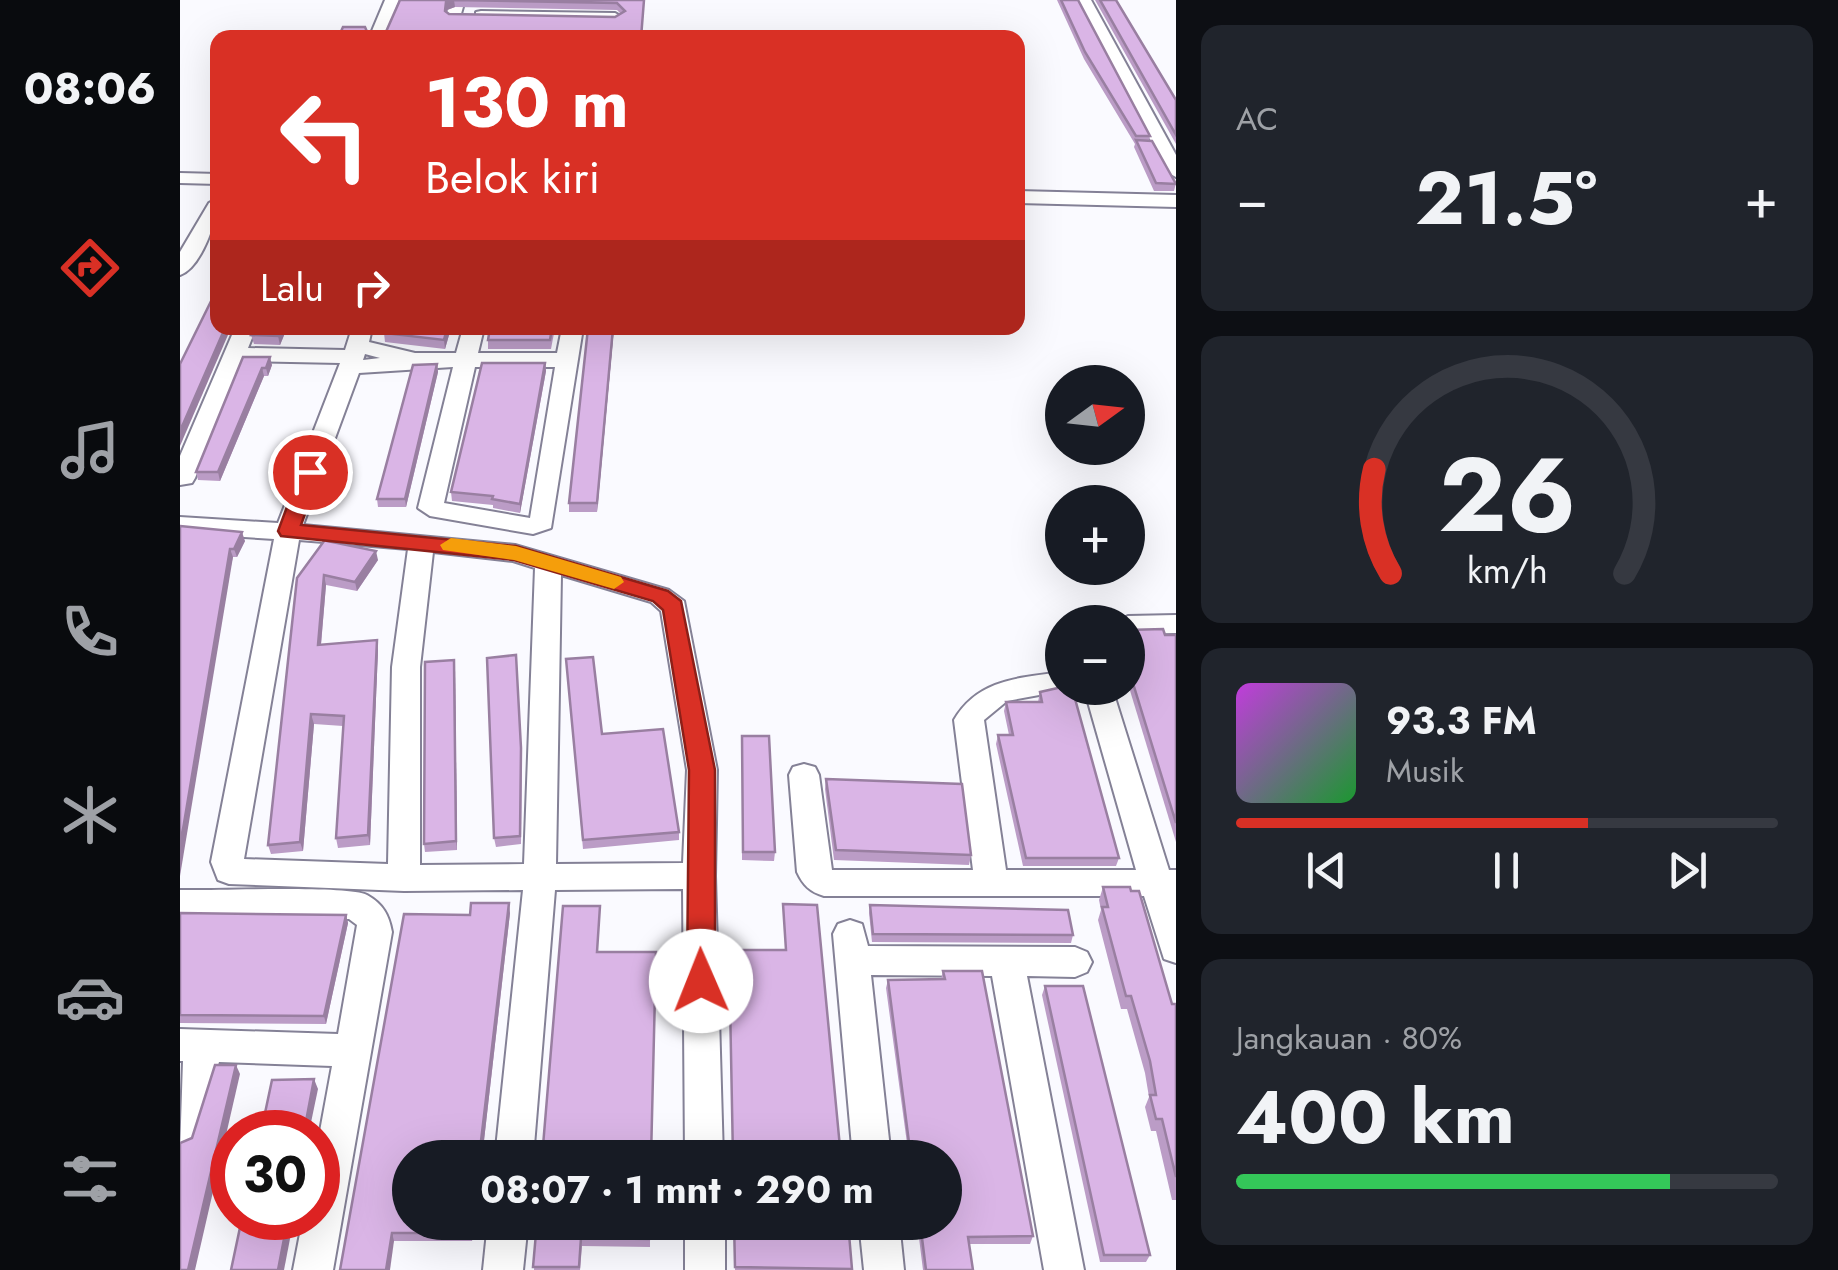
<!DOCTYPE html>
<html lang="id">
<head>
<meta charset="utf-8">
<style>
	:root { --surface:#171b24; --page:#20242c; --text:#f1f3f6; --muted:#9ea1a6; --line:#363941; --accent:#d93025 }
	body { margin:0; font-family:Jost,sans-serif; background:var(--page); color:var(--text); height:100vh; display:flex; flex-direction:column; font-size:38px; white-space:nowrap }
	* { box-sizing:border-box; margin:0 }
	p { font-size:32px; color:var(--muted) }
	.icon { flex:none; width:55px; height:55px; fill:none; stroke:currentColor; stroke-width:2; stroke-linecap:round; stroke-linejoin:round }
	.map { position:relative; flex:1; overflow:hidden }
	.details { display:flex; flex-direction:column; gap:25px; padding:25px; background:#0d0f14; width:662px }
	.details>* { flex:none }
	.hud { position:absolute; left:30px; top:30px; width:815px; height:305px; border-radius:20px; box-shadow:0 10px 40px #0002; background:#d93025; color:#fff; overflow:hidden }
	.needle { width:65px; rotate:75deg }
	.fabs { position:absolute; left:865px; top:365px; display:grid; gap:20px }
	.fabs a { display:grid; place-items:center; width:100px; height:100px; border-radius:50%; background:var(--surface); box-shadow:0 10px 40px #0002; font-size:50px }
	.speed { position:absolute; left:30px; top:1110px; display:flex; gap:20px; font-size:50px; font-weight:700; text-align:center }
	.speed>* { display:grid; place-content:center; width:130px; height:130px; border-radius:50%; background:var(--surface); box-shadow:0 10px 40px #0002; line-height:1 }
	.speed .limit { border:15px solid #d22; background:#fff; color:#111 }
	.pin { position:absolute; display:grid; place-items:center; width:85px; height:85px; color:#fff; margin:-42px; border:5px solid #fff; border-radius:50%; box-shadow:0 2px 10px #0007 }
	.me { position:absolute; width:110px; margin:-55px; rotate:359deg; stroke-linejoin:round; filter:drop-shadow(0 0 8px #0008) }
	.turn { display:flex; align-items:center; gap:35px; height:210px; padding:0 50px; font-size:45px }
	.turn .icon { width:130px; height:130px; stroke-width:2.5 }
	.turn b { display:block; font-size:70px; line-height:85px }
	.then { display:flex; align-items:center; height:95px; padding:0 50px; background:#0003; gap:20px; font-size:38px }
	.big { font-size:75px; font-weight:700; line-height:1.1 }
	.details .card { flex:1; display:flex; flex-direction:column; justify-content:center; gap:15px; min-width:0; padding:0 35px; border-radius:20px; background:var(--page) }
	.details .dial { align-items:center; gap:0 }
	.dial svg { height:260px; overflow:visible; fill:none; stroke:var(--line); stroke-width:7; stroke-linecap:round; text-anchor:middle }
	.dial text { fill:var(--text); stroke:none }
	.song { display:flex; align-items:center; gap:30px }
	.cover { width:120px; height:120px; border-radius:15px; background:linear-gradient(135deg,hsl(290 70% 55%),hsl(130 70% 35%)) }
	.played { height:10px; border-radius:5px; background:linear-gradient(90deg,var(--accent) 65%,var(--line) 65%) }
	.keys { display:flex; justify-content:space-around; direction:ltr }
	.heat { display:flex; justify-content:space-between; align-items:center; font-size:55px; direction:ltr }
	.charge { height:15px; border-radius:8px; background:linear-gradient(90deg,#34c759 80%,var(--line) 0) }
	.trip { position:absolute; left:212px; top:1140px; width:570px; height:100px; border-radius:50px; background:var(--surface); box-shadow:0 10px 40px #0002; font-weight:700; line-height:100px; text-align:center }
	main { display:flex; flex:1; min-height:0 }
	.tabs { display:flex; flex-direction:column; width:180px; justify-content:space-around; align-items:center; background:#090b0e; color:var(--muted) }
	.tabs .icon { width:70px; height:70px }
	.tabs .active { color:var(--accent) }
	.tabs b { font-size:45px; color:var(--text) }
	.map>svg:first-child { display:block }
	.lines { fill:none; stroke-linecap:round; stroke-linejoin:round }
	.minor-casing { stroke:#848196; stroke-width:4 }
	.minor { fill:#fff; fill-rule:evenodd }
	.wall { fill:#bb9cc6; fill-rule:evenodd }
	.shaded-wall { fill:#997fa1 }
	.building { fill:#dab5e6; stroke:#997fa1; stroke-width:2.5; fill-rule:evenodd }
	.route { fill:#d93025; stroke:#8d1f18; stroke-width:2.5 }
	.slow { fill:#f59e0b }
</style>
</head>
<body>
<main>
<nav class="tabs">
<b>08:06</b>
<svg class="icon active" aria-label="directions" viewBox="0 0 24 24"><path d="M12 3l9 9-9 9-9-9zM9 14v-3h6M13 9l2 2-2 2"/></svg>
<svg class="icon" aria-label="music" viewBox="0 0 24 24"><path d="M9 18V5l10-2v13"/><circle cx="6" cy="18" r="3"/><circle cx="16" cy="16" r="3"/></svg>
<svg class="icon" aria-label="phone" viewBox="0 0 24 24"><path d="M5 4h4l2 5-3 2q2 4 5 5l2-3 5 2v4C11 20 4 13 5 4z"/></svg>
<svg class="icon" aria-label="climate" viewBox="0 0 24 24"><path d="M12 3v18M4 7l16 10M4 17L20 7"/></svg>
<svg class="icon" aria-label="car" viewBox="0 0 24 24"><path d="M5 17H2v-5l4-1 3-4h7l3 4 3 1v5h-3M9 17h6M6 11h13"/><circle cx="7" cy="17" r="2"/><circle cx="17" cy="17" r="2"/></svg>
<svg class="icon" aria-label="filters" viewBox="0 0 24 24"><path d="M4 7h16M4 17h16"/><circle cx="9" cy="7" r="2"/><circle cx="15" cy="17" r="2"/></svg>
</nav>
<div class="map">
<svg width="996" height="1270" viewBox="0 0 996 1270">
	<rect width="100%" height="100%" fill="#fafaff"/>
	<g class="lines">
		<g class="minor-casing">
			<g id="minor">
				<path d="M205,0H219L204,38H189Z"/>
				<path d="M271,0H285L274,38H259Z"/>
				<path d="M897,0H911L996,155V177L987,172Z"/>
				<path d="M301,11L435,13L442,17L435,21L296,18V12Z"/>
				<path d="M0,173L38,174V184L0,183Z"/>
				<path d="M838,191L996,195V207L838,203Z"/>
				<path d="M38,198C38,219 21,268 0,275V252L29,203Z"/>
				<path d="M55,328H76L68,348L165,350L172,328H192L189,342L235,353H276L283,328H304L298,353H377L382,328H403L371,528L353,534L250,516L238,508L273,367L179,373L123,525L335,545L489,590L504,601L537,770L535,876L543,1158H505L503,889L375,890L353,1158H315L343,890L224,891L49,884L38,880L31,862L94,539L0,533V517L98,523L160,363L62,361L15,478L12,483L0,485V456ZM185,354L200,358L183,360ZM295,367H375L350,518L264,503ZM119,540L228,549L212,667L208,864L64,859ZM253,552L333,561L355,568L344,864L240,865V667ZM381,575L471,602L481,611L507,770L503,863L376,864Z"/>
				<path d="M996,615V633L948,634V622H936L948,616Z"/>
				<path d="M882,672V688L892,689L827,701L804,720L826,870H956L904,688H932L989,870H996V963L984,959L964,896H644C630,892 623,885 617,872L609,775L613,767L624,764L635,767L639,775L652,870H793L774,720C798,679 839,678 882,672Z"/>
				<path d="M0,890C32,891 167,885 187,895C203,904 209,915 212,932L153,1270H113L123,1218H138V1142L152,1066L39,1062L13,1147L0,1152L3,1061H0V1029L158,1034L177,925L169,919L0,918Z"/>
				<path d="M670,920L682,924L688,946L895,947L907,952L912,962L907,972L895,977L847,976L904,1270H864L812,976L691,975L711,1158H673L653,934L658,924Z"/>
				<path d="M308,1222H348L343,1270H303Z"/>
				<rect x="505" y="1222" width="40" height="48"/>
				<path d="M679,1222H719L724,1270H684Z"/>
			</g>
		</g>
		<use href="#minor" class="minor"/>
	</g>
	<g class="wall">
		<path d="M220,0H464L462,38L188,34H205ZM275,7L437,10L441,14L435,17L269,14L267,12V10Z"/>
		<path d="M877,0H898L970,136L969,141L996,183L994,191H974L954,147L955,144L904,59Z"/>
		<path d="M915,0H936L996,100V144Z"/>
		<path d="M107,328L100,345L74,344L71,335Z"/>
		<path d="M271,328L265,349L205,342L204,333Z"/>
		<path d="M375,328L371,349H308V340Z"/>
		<path d="M434,328L417,512H389V503Z"/>
		<path d="M63,357L92,365L88,376H84L40,481L18,480L16,472Z"/>
		<path d="M365,363L366,371L340,513L313,508V505L272,501L271,492Z"/>
		<path d="M257,364L258,372L226,507H198L197,499Z"/>
		<path d="M0,526L65,541L57,557H53L49,574Z"/>
		<path d="M147,537L148,542L198,560L177,591L146,585L141,645L198,650L190,845L158,848L156,838L163,726L134,724L123,851L91,854L88,845Z"/>
		<path d="M948,630L996,635V842L948,684Z"/>
		<path d="M386,659L422,734L499,832V840L403,849Z"/>
		<path d="M275,669L277,850L245,852L244,844Z"/>
		<path d="M860,692L939,858L936,866H843L816,744L818,735H829L824,711L826,702H858Z"/>
		<path d="M562,736L595,852L594,861L562,860Z"/>
		<path d="M342,757L341,844L316,847L314,838Z"/>
		<path d="M646,779L791,855L789,865L654,860L645,789Z"/>
		<path d="M923,887L992,1004H996V1200H992L976,1131H971L965,1107L969,1097L965,1073L947,1009H941L918,920L921,910L919,900Z"/>
		<path d="M690,905L893,935L891,943L692,942L689,913Z"/>
		<path d="M0,913L166,915L168,923L146,1024L0,1023Z"/>
		<path d="M330,913L302,1158H230V1222H294L292,1241H214L160,1270L290,915Z"/>
		<path d="M763,971L853,1236L850,1244H789L793,1270H743L737,1222H765V1158H729L706,988L708,980L761,979Z"/>
		<path d="M865,986L970,1255L966,1262H920L862,995Z"/>
		<path d="M357,1222H470V1247L402,1246L400,1270H354Z"/>
		<path d="M554,1222H668L672,1270H555Z"/>
	</g>
	<g class="shaded-wall">
		<path d="M274,0L275,7L267,10L266,18V2Z"/>
		<path d="M45,328H51L0,446V431Z"/>
		<path d="M102,328H107L100,345L98,336Z"/>
		<path d="M267,328H271L265,349L264,340Z"/>
		<path d="M433,328H434L417,512V503Z"/>
		<path d="M90,357L92,365L88,376L86,368Z"/>
		<path d="M365,363L366,371L340,513V504Z"/>
		<path d="M257,364L258,372L226,507L225,499Z"/>
		<path d="M82,368L84,376L40,481L38,472Z"/>
		<path d="M62,532L65,541L57,557L54,549Z"/>
		<path d="M50,549L53,557L0,876V847Z"/>
		<path d="M196,551L198,560L177,591L175,582Z"/>
		<path d="M144,575L146,585L140,655L138,645Z"/>
		<path d="M197,640L198,650L190,845L188,835Z"/>
		<path d="M274,660L275,669L277,850L276,841Z"/>
		<path d="M131,714L134,724L123,851L120,842Z"/>
		<path d="M329,903L330,913L302,1158H299Z"/>
		<path d="M166,915L168,923L146,1024L144,1016Z"/>
		<path d="M56,1065L60,1074L15,1270H8Z"/>
		<path d="M134,1079L138,1089L129,1132H124Z"/>
		<path d="M108,1218H114L104,1270H98Z"/>
		<path d="M292,1222H294L292,1241L290,1233Z"/>
		<path d="M212,1233L214,1241L210,1270H206Z"/>
	</g>
	<g class="building">
		<path d="M220,0H464L461,38H158L163,27H185L188,34H205ZM274,0L437,3L445,11L435,17L269,14L265,11L266,2Z"/>
		<path d="M881,0H898L970,136H956L905,52Z"/>
		<path d="M920,0H936L996,100V135Z"/>
		<path d="M956,140L972,141L996,184L976,183Z"/>
		<path d="M38,287V328H45L0,431V364Z"/>
		<path d="M74,328H102L98,336L71,335Z"/>
		<path d="M205,328H267L264,340L204,333Z"/>
		<path d="M310,328H372L370,340H308Z"/>
		<path d="M408,328H433L417,503H389Z"/>
		<path d="M63,357H90L86,368H82L38,472H16Z"/>
		<path d="M302,363H365L340,504L312,499L313,496L271,492Z"/>
		<path d="M257,364L225,499H197L233,365Z"/>
		<path d="M0,526L62,532L54,549H50L0,847Z"/>
		<path d="M147,537V541L196,551L175,582L144,575L138,645L197,640L188,835L156,838L164,716L131,714L120,842L88,845L117,578Z"/>
		<path d="M983,629L985,635H996V823L948,667V630Z"/>
		<path d="M336,655L341,748L340,836L314,838L307,658Z"/>
		<path d="M413,657L422,734L483,729L499,832L403,840L386,659Z"/>
		<path d="M274,660L276,841L244,844L245,662Z"/>
		<path d="M882,687L892,688L939,858H846L818,735H833L826,702H862L860,692Z"/>
		<path d="M562,736H589L595,852H563Z"/>
		<path d="M646,779L782,784L791,855L656,850Z"/>
		<path d="M923,887H950L951,891H959L992,1004H996V1177L982,1119H976L970,1095H976L970,1061L951,996H946L922,907H928Z"/>
		<path d="M291,903H329L299,1158H230V1222H292L290,1233H212L206,1270H160L224,914L290,915Z"/>
		<path d="M603,904L637,905L661,1158H553L549,950H606Z"/>
		<path d="M690,905L888,910L893,935L693,934Z"/>
		<path d="M383,906H420L417,952H476L471,1158H362Z"/>
		<path d="M0,913L166,915L144,1016L0,1015Z"/>
		<path d="M763,971H802L853,1236L788,1237L793,1270H746L740,1222H765V1158H731L708,980L765,979Z"/>
		<path d="M865,986H903L970,1255H924Z"/>
		<path d="M35,1065H56L8,1270H0V1143L12,1138Z"/>
		<path d="M134,1079L124,1132H81L92,1080Z"/>
		<path d="M62,1218H108L98,1270H51Z"/>
		<path d="M357,1222H470L469,1239L401,1238L399,1267H353Z"/>
		<path d="M554,1222H668L672,1269L555,1267Z"/>
	</g>
	<path class="route" d="M130,466L140,472L121,525L336,546L488,591L501,601L535,770V981L531,990L521,994L511,990L507,981L509,770L483,610L473,601L334,560L101,536L98,531L120,472Z"/>
	<path class="slow" d="M271,538L336,546L441,577L444,582L434,589L334,560L263,550L260,545Z"/>
</svg>
<div class="fabs">
<a><svg class="needle" viewBox="-14 -14 28 28"><path d="M0-13l5 13h-10z" fill="#e53935"/><path d="M0 13l5-13h-10z" fill="#9ea1a6"/></svg></a>
<a>+</a>
<a>−</a>
</div>
<div class="speed"><div class="limit">30</div></div>
<div class="pin" style="left:130px;top:472px;background:#d93025"><svg class="icon" aria-label="arrive" viewBox="0 0 24 24"><path d="M6 21V4h12l-3 4 3 4H6"/></svg></div>
<svg class="me" style="left:521px;top:981px" viewBox="-20 -20 40 40"><circle r="19" fill="#fff"/><path d="M0-13L10 11 0 6-10 11z" fill="#d93025"/></svg>
<div class="trip">08:07 · 1 mnt · 290 m</div>
<div class="hud">
<div class="turn"><svg class="icon" aria-label="left" viewBox="0 0 24 24"><path d="M17 20v-9H6M10 6l-5 5 5 5"/></svg><div><b>130 m</b>Belok kiri</div></div>
<div class="then">Lalu<svg class="icon" aria-label="right" viewBox="0 0 24 24"><path d="M7 20v-9h11M14 6l5 5-5 5"/></svg></div>
</div>
</div>
<section class="details">
<div class="card"><p>AC</p>
<div class="heat"><a>−</a><b class="big">21.5°</b><a>+</a></div>
</div>
<div class="card dial"><svg viewBox="0 0 100 80">
<path d="M14 69A42 42 0 1 1 86 69"/>
<path d="M14 69A42 42 0 0 1 9 37" stroke="#d93025"/>
<text x="50" y="56" font-size="32" font-weight="700">26</text>
<text x="50" y="72" font-size="11">km/h</text>
</svg></div>
<div class="card">
<div class="song"><i class="cover"></i><div><b>93.3 FM</b><p>Musik</p></div></div>
<div class="played"></div>
<div class="keys"><svg class="icon" aria-label="previous" viewBox="0 0 24 24"><path d="M18 5L8 12l10 7zM5 5v14"/></svg><svg class="icon" aria-label="pause" viewBox="0 0 24 24"><path d="M8 5v14M16 5v14"/></svg><svg class="icon" aria-label="next" viewBox="0 0 24 24"><path d="M6 5l10 7-10 7zM19 5v14"/></svg></div>
</div>
<div class="card"><p>Jangkauan · 80%</p><b class="big">400 km</b><div class="charge"></div></div>
</section>
</main>
</body>
</html>
